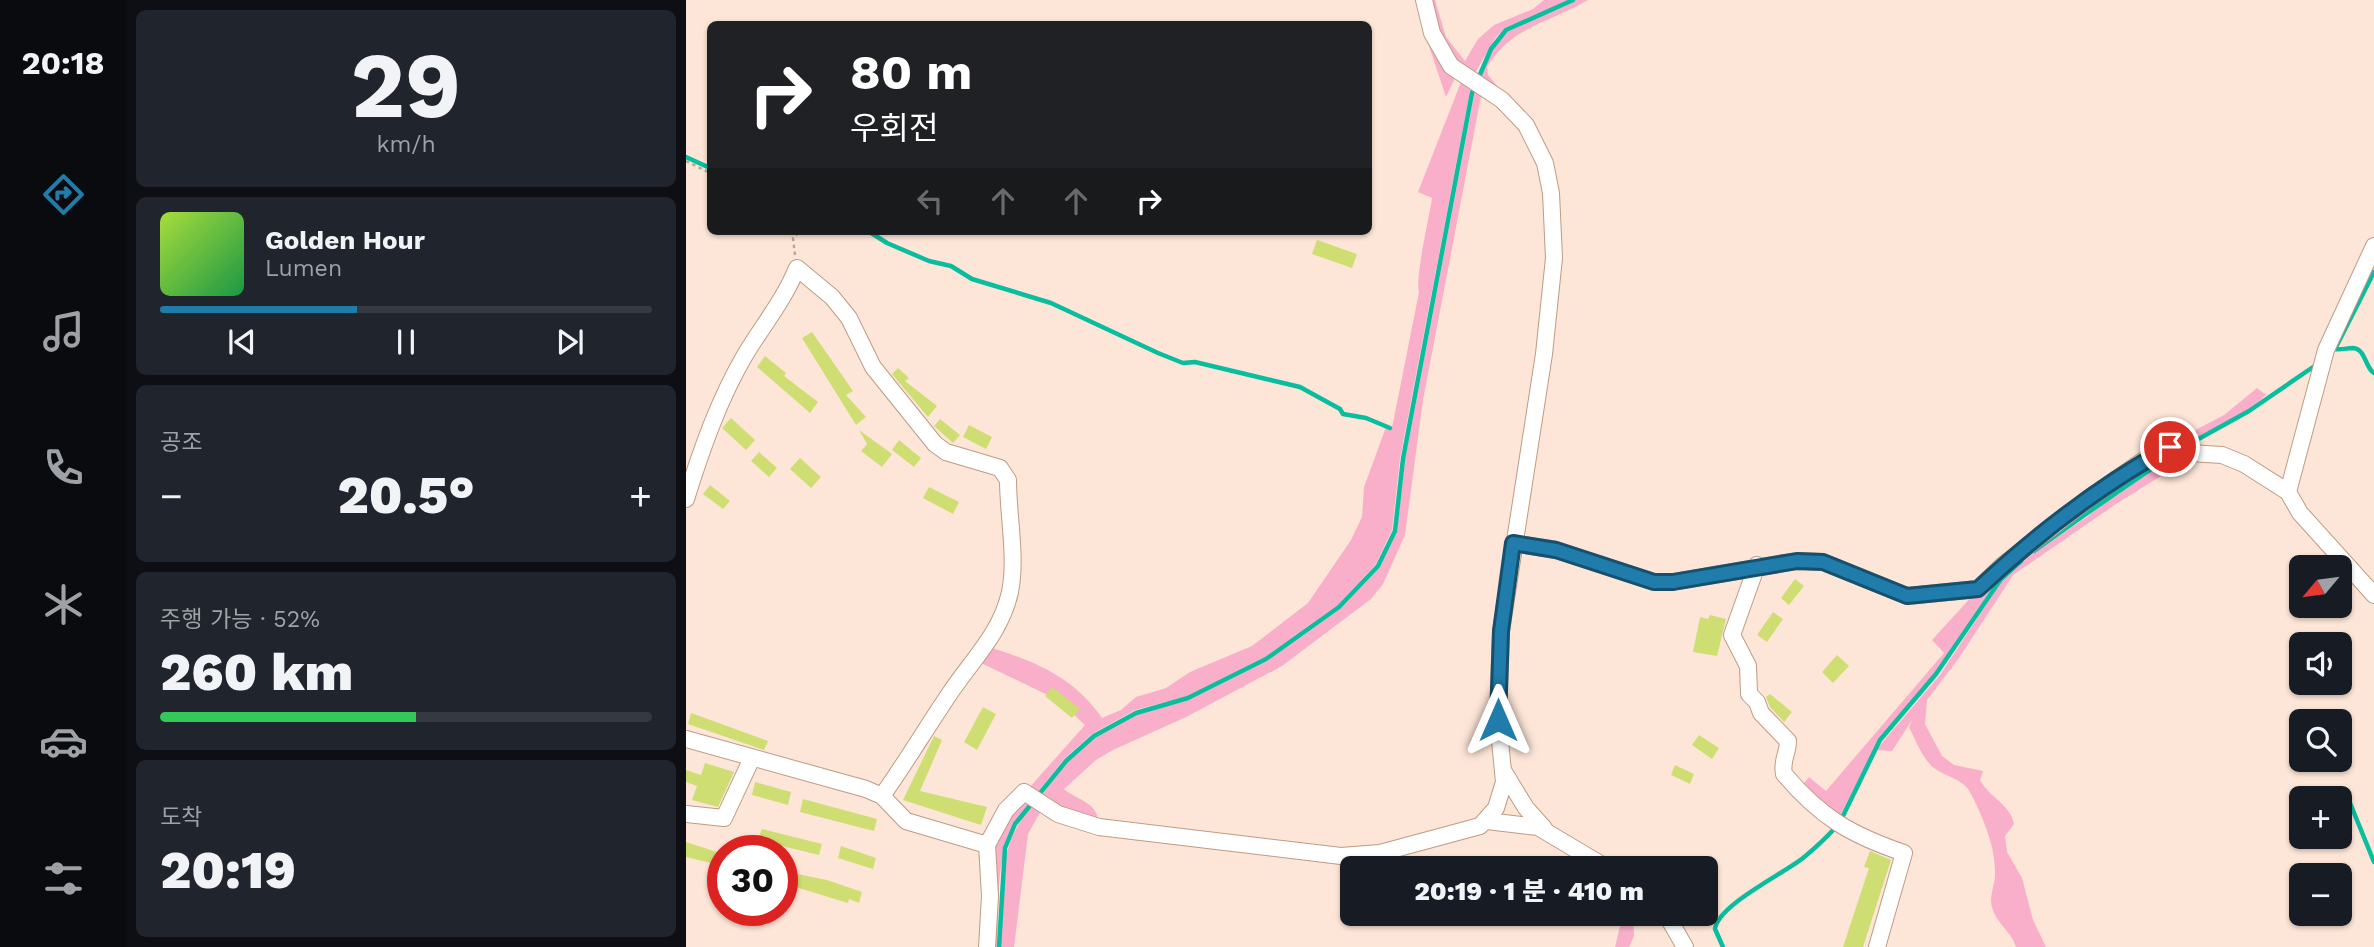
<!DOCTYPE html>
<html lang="ko">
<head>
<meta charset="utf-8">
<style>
	:root { --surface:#171b24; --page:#20242c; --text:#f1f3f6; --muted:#9ea1a6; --line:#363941; --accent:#207caa }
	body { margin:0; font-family:"Work Sans","Noto Sans KR",sans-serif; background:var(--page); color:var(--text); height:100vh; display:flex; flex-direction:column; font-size:26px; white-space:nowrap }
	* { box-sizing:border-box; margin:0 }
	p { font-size:23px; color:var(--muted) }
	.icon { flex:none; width:38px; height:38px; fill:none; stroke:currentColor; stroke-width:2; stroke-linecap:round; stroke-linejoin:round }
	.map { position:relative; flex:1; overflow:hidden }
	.drawer { display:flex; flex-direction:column; gap:10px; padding:10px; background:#0d0f14; width:560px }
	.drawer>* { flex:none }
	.hud { position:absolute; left:21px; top:21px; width:665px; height:214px; border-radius:10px; box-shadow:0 2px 5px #0004; background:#202124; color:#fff; overflow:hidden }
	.needle { width:46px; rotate:241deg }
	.buttons { position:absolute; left:1603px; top:555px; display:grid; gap:14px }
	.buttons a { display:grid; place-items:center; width:63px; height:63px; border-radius:10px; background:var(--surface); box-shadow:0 2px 5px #0004; font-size:35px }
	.speed { position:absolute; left:21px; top:835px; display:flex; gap:14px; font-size:35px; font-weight:700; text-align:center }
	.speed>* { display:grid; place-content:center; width:91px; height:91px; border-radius:50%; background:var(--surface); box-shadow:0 2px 5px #0004; line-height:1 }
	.speed .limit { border:10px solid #d22; background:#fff; color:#111 }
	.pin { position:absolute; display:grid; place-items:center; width:60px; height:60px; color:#fff; margin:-30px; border:4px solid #fff; border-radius:50%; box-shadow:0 2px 7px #0007 }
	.me { position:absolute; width:77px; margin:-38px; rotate:0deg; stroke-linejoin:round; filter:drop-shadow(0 0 5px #0008) }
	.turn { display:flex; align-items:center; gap:24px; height:147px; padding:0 28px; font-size:32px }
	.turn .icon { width:91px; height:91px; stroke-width:2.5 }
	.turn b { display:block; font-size:49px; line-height:60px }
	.lanes { display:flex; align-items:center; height:66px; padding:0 28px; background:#0003; justify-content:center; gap:35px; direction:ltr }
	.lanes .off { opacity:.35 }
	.big { font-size:52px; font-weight:800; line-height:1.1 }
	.drawer .widget { flex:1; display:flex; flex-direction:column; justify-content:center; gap:10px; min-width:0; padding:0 24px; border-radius:10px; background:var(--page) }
	.drawer .dial { align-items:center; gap:0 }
	.dial b { font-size:91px; line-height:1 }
	.song { display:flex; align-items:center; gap:21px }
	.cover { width:84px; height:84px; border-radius:10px; background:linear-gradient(135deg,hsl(80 70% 55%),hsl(140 70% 35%)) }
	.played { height:7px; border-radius:4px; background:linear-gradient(90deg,var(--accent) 40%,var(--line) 40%) }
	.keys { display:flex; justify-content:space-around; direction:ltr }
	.heat { display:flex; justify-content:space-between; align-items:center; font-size:38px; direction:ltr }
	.charge { height:10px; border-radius:5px; background:linear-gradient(90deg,#34c759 52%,var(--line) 0) }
	.trip { position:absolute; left:654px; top:856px; width:378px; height:70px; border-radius:10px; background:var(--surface); box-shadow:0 2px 5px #0004; font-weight:800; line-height:70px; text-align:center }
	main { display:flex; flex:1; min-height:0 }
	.tab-bar { display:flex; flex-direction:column; width:126px; justify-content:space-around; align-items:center; background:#090b0e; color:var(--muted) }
	.tab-bar .icon { width:49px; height:49px }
	.tab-bar .current { color:var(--accent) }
	.tab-bar b { font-size:32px; color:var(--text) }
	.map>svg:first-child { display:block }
	.green { fill:#f9afca }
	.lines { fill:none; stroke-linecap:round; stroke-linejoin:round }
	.stream { stroke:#09bd9f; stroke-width:4.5 }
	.building { fill:#cfde73 }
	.minor-casing { stroke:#bf9b83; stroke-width:18 }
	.path { stroke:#bba699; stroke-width:2.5; stroke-dasharray:3.5 3.5; stroke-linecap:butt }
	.minor { stroke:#fff; stroke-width:16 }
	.route-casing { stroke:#15516e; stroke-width:18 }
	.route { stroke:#207caa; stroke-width:12 }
</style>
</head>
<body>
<main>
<nav class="tab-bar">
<b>20:18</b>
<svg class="icon current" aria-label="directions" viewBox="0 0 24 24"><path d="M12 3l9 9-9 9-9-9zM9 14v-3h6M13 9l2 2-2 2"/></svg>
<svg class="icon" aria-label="music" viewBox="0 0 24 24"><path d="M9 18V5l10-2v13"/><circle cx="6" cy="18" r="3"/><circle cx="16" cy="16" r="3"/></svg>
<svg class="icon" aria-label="phone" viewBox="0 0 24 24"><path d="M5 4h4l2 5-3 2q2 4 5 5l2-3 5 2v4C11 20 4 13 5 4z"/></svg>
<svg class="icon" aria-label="climate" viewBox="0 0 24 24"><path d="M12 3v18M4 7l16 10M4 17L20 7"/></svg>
<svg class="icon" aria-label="car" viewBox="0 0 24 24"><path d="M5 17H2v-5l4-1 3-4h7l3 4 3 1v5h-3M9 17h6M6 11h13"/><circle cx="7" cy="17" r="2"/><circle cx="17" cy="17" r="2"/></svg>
<svg class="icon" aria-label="filters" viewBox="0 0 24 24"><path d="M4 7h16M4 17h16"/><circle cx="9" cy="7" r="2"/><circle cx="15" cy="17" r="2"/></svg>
</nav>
<section class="drawer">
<div class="widget dial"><b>29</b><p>km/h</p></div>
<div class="widget">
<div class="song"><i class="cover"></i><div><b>Golden Hour</b><p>Lumen</p></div></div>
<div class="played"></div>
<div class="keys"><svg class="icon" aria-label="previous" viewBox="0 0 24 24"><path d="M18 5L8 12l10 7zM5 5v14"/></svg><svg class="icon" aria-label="pause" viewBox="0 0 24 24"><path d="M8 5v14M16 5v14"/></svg><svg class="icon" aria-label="next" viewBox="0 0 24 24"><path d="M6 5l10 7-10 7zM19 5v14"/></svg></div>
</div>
<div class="widget"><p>공조</p>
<div class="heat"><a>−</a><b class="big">20.5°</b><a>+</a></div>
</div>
<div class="widget"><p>주행 가능 · 52%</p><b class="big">260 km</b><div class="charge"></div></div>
<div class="widget"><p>도착</p><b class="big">20:19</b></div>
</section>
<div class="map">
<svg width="1688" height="947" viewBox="0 0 1688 947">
	<rect width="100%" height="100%" fill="#fde6d7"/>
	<g class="green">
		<path d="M742,0H749L760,37L779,61L792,39L808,25L847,9L858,0H882L819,28L810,37L789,73C759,58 752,29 742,0Z"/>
		<path d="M890,0H902C863,23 826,26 801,67L802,75L818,94L793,76L806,50L821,32Z"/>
		<path d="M741,40L770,76L760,97Z"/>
		<path d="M775,82L785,86L714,459L706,530L690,564L652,605L579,657L502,696L449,710L406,734L378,759L352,792L343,788L399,725L372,700L293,662L303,647C348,661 388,677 416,718L435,710L450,697L480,688L504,672L566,646L622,603L665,540L676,517L678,487L700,427L706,428L733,292C729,277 743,219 746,198L732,192Z"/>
		<path d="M789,90L796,91L737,400L719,535L697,584L685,599L596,666L500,717L427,750L410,760L378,789C391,800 414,803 412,824L353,799L381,762L409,738L451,714L503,700L581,661L655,608L694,567L711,532L719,460Z"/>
		<path d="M1571,388L1580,395L1564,409L1494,448L1483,444L1538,415Z"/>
		<path d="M1494,453L1507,456L1430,504L1327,575L1273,658L1241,700L1239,724L1256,756L1268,765L1297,771L1294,780C1304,798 1324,804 1328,824L1319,836L1321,852L1336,878L1347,920L1360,947H1330C1326,931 1306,921 1305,901C1305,892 1309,883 1309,874C1310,847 1296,815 1284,792C1277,779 1260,777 1248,768C1236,758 1230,741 1223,727L1226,720L1206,751L1190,750L1254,675L1317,579L1339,559L1401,517L1427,495Z"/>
		<path d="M1484,454L1424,493L1313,578L1249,674L1193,739L1151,822L1114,788L1123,777L1140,791L1258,653L1246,640L1288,594L1464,461Z"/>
		<path d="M334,799L345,802C305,850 315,888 311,947H304L309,837Z"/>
		<path d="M347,804L356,809L342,834L328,947H314C318,890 308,850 347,804Z"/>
		<path d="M937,914H947L948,936L943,947H929Z"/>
	</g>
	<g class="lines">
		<g class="stream">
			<path d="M0,157L24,168"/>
			<path d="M182,231L201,243L243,261L265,266L286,279L365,303L472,353L497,363L509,362L614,387L654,409L657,414L680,418L704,428"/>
			<path d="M1688,272L1649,349C1655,350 1661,348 1667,348C1680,349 1679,368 1688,373"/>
			<path d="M1498,447L1563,411L1630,365"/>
			<path d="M1348,551C1393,519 1438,486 1485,456"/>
			<path d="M1662,798L1688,862"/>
			<path d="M1154,822L1194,740L1250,674L1315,579L1335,561"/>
			<path d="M313,947L319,848L329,824L380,761L408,736L450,713L502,698L580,659L653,607L692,566L709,531L717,459L786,93L805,49L820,30L887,0"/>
			<path d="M1037,947L1029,929C1032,905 1097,874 1117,858C1128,849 1139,839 1149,828"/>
		</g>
	</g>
	<g class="building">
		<path d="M631,240L671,254L666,268L626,254Z"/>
		<path d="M126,332L167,391L160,395L180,417L170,425L116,338Z"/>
		<path d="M79,356L100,373L98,376L132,402L124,413L71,367Z"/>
		<path d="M212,368L223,378L219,381L251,406L242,417L206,374Z"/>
		<path d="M45,418L69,440L60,450L36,428Z"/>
		<path d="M254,419L274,435L267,443L248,426Z"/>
		<path d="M283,425L306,437L300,449L277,437Z"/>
		<path d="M173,430L206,454L196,467L175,451L181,444Z"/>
		<path d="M213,440L235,458L228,467L206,450Z"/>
		<path d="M73,452L91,468L83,477L65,461Z"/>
		<path d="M114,458L135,477L125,488L104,469Z"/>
		<path d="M24,485L44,501L37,509L17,494Z"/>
		<path d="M243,487L273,502L267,514L237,498Z"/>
		<path d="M1109,579L1118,586L1103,605L1095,598Z"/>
		<path d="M1087,612L1097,619L1081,642L1071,635Z"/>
		<path d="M1024,615L1040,619L1031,656L1007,652L1014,617L1022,619Z"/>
		<path d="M1151,655L1163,666L1147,683L1136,672Z"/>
		<path d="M366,687L394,709L386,718L359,696Z"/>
		<path d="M1084,694L1106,712L1098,722L1084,707L1080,697Z"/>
		<path d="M297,707L310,714L291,750L278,742Z"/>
		<path d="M5,713L82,741L78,750L2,724Z"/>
		<path d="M1013,735L1033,748L1026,759L1006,745Z"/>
		<path d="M248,736L256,740L234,791L301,807L295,825L217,800Z"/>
		<path d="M19,763L48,772L32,807L6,800L11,786L0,782V770L15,775Z"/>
		<path d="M989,765L1008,774L1004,784L985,775Z"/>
		<path d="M69,782L105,792L102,805L66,795Z"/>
		<path d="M117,799L191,819L188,831L114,812Z"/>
		<path d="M76,829L136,844L133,855L72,840Z"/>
		<path d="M0,842L37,854V866L0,857Z"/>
		<path d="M155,846L190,858L187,869L152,858Z"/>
		<path d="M1184,851L1205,860L1177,947H1157L1183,868L1178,867Z"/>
		<path d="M96,871L141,880L176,892L173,903L163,899L162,903L96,883Z"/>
	</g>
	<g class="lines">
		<g class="minor-casing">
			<g id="minor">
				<path d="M1602,492L1640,350L1688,246"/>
				<path d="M0,499C15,451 33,399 59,355C77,325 98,300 111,268L146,297L163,318L187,367L249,444L260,452L314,468L322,480C322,516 331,557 324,592C315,633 286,660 264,693C241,727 220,762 196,796"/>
				<path d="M827,543L870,550L968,582H987L1111,561L1137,562L1221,596L1292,589L1317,565L1405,497L1458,460L1484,447L1503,453L1536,455L1558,464L1602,492L1614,513L1688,595"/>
				<path d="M1071,565L1046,635L1062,666L1063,694L1071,702L1075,713L1102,741C1102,753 1095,762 1098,774C1134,817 1165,835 1218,853L1191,947"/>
				<path d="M0,739L180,789L196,796L220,821L301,845"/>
				<path d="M818,772L840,808L858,828"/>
				<path d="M0,814L38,818L66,758"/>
				<path d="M801,821L852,827L921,868"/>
				<path d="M980,914L999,947"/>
				<path d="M301,947L304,896L301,845L320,810L338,792L372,814L413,827L655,856L694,853L794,826L810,808L818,782L812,720L815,631L858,354L868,258L865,193L859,163L840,125L816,100L765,66L746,33L738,0"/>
			</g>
		</g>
		<g class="path">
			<path d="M0,161L24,173"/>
			<path d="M109,255L107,238L114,231"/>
		</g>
		<use href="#minor" class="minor"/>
	</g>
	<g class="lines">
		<g class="route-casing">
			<path id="route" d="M812,720L815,631L827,543L870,550L968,582H987L1111,561L1137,562L1221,596L1292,589C1350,535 1415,485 1484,447"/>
		</g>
		<use href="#route" class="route"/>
	</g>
</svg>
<div class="buttons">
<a><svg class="needle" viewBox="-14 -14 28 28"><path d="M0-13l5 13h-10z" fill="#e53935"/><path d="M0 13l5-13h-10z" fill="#9ea1a6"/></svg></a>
<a><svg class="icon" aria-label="sound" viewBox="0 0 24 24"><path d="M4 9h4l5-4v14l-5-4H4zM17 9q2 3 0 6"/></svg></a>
<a><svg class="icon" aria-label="search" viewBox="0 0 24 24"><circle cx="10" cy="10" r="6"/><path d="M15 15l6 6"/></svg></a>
<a>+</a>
<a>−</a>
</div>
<div class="speed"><div class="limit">30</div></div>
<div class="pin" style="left:1484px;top:447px;background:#d93025"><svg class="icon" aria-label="arrive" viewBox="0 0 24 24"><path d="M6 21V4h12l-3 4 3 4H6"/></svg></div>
<svg class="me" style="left:812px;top:720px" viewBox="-20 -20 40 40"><path d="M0-17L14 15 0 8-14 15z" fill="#207caa" stroke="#fff" stroke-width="4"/></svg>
<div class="trip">20:19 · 1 분 · 410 m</div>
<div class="hud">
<div class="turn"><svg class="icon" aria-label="right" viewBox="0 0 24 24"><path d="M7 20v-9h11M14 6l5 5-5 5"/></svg><div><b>80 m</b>우회전</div></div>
<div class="lanes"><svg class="icon off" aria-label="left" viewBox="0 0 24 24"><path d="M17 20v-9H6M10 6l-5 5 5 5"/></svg><svg class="icon off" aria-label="ahead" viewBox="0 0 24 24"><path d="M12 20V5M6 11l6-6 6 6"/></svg><svg class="icon off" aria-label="ahead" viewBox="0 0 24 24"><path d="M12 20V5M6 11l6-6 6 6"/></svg><svg class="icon" aria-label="right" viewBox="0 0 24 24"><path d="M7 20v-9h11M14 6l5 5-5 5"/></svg></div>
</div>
</div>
</main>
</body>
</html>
